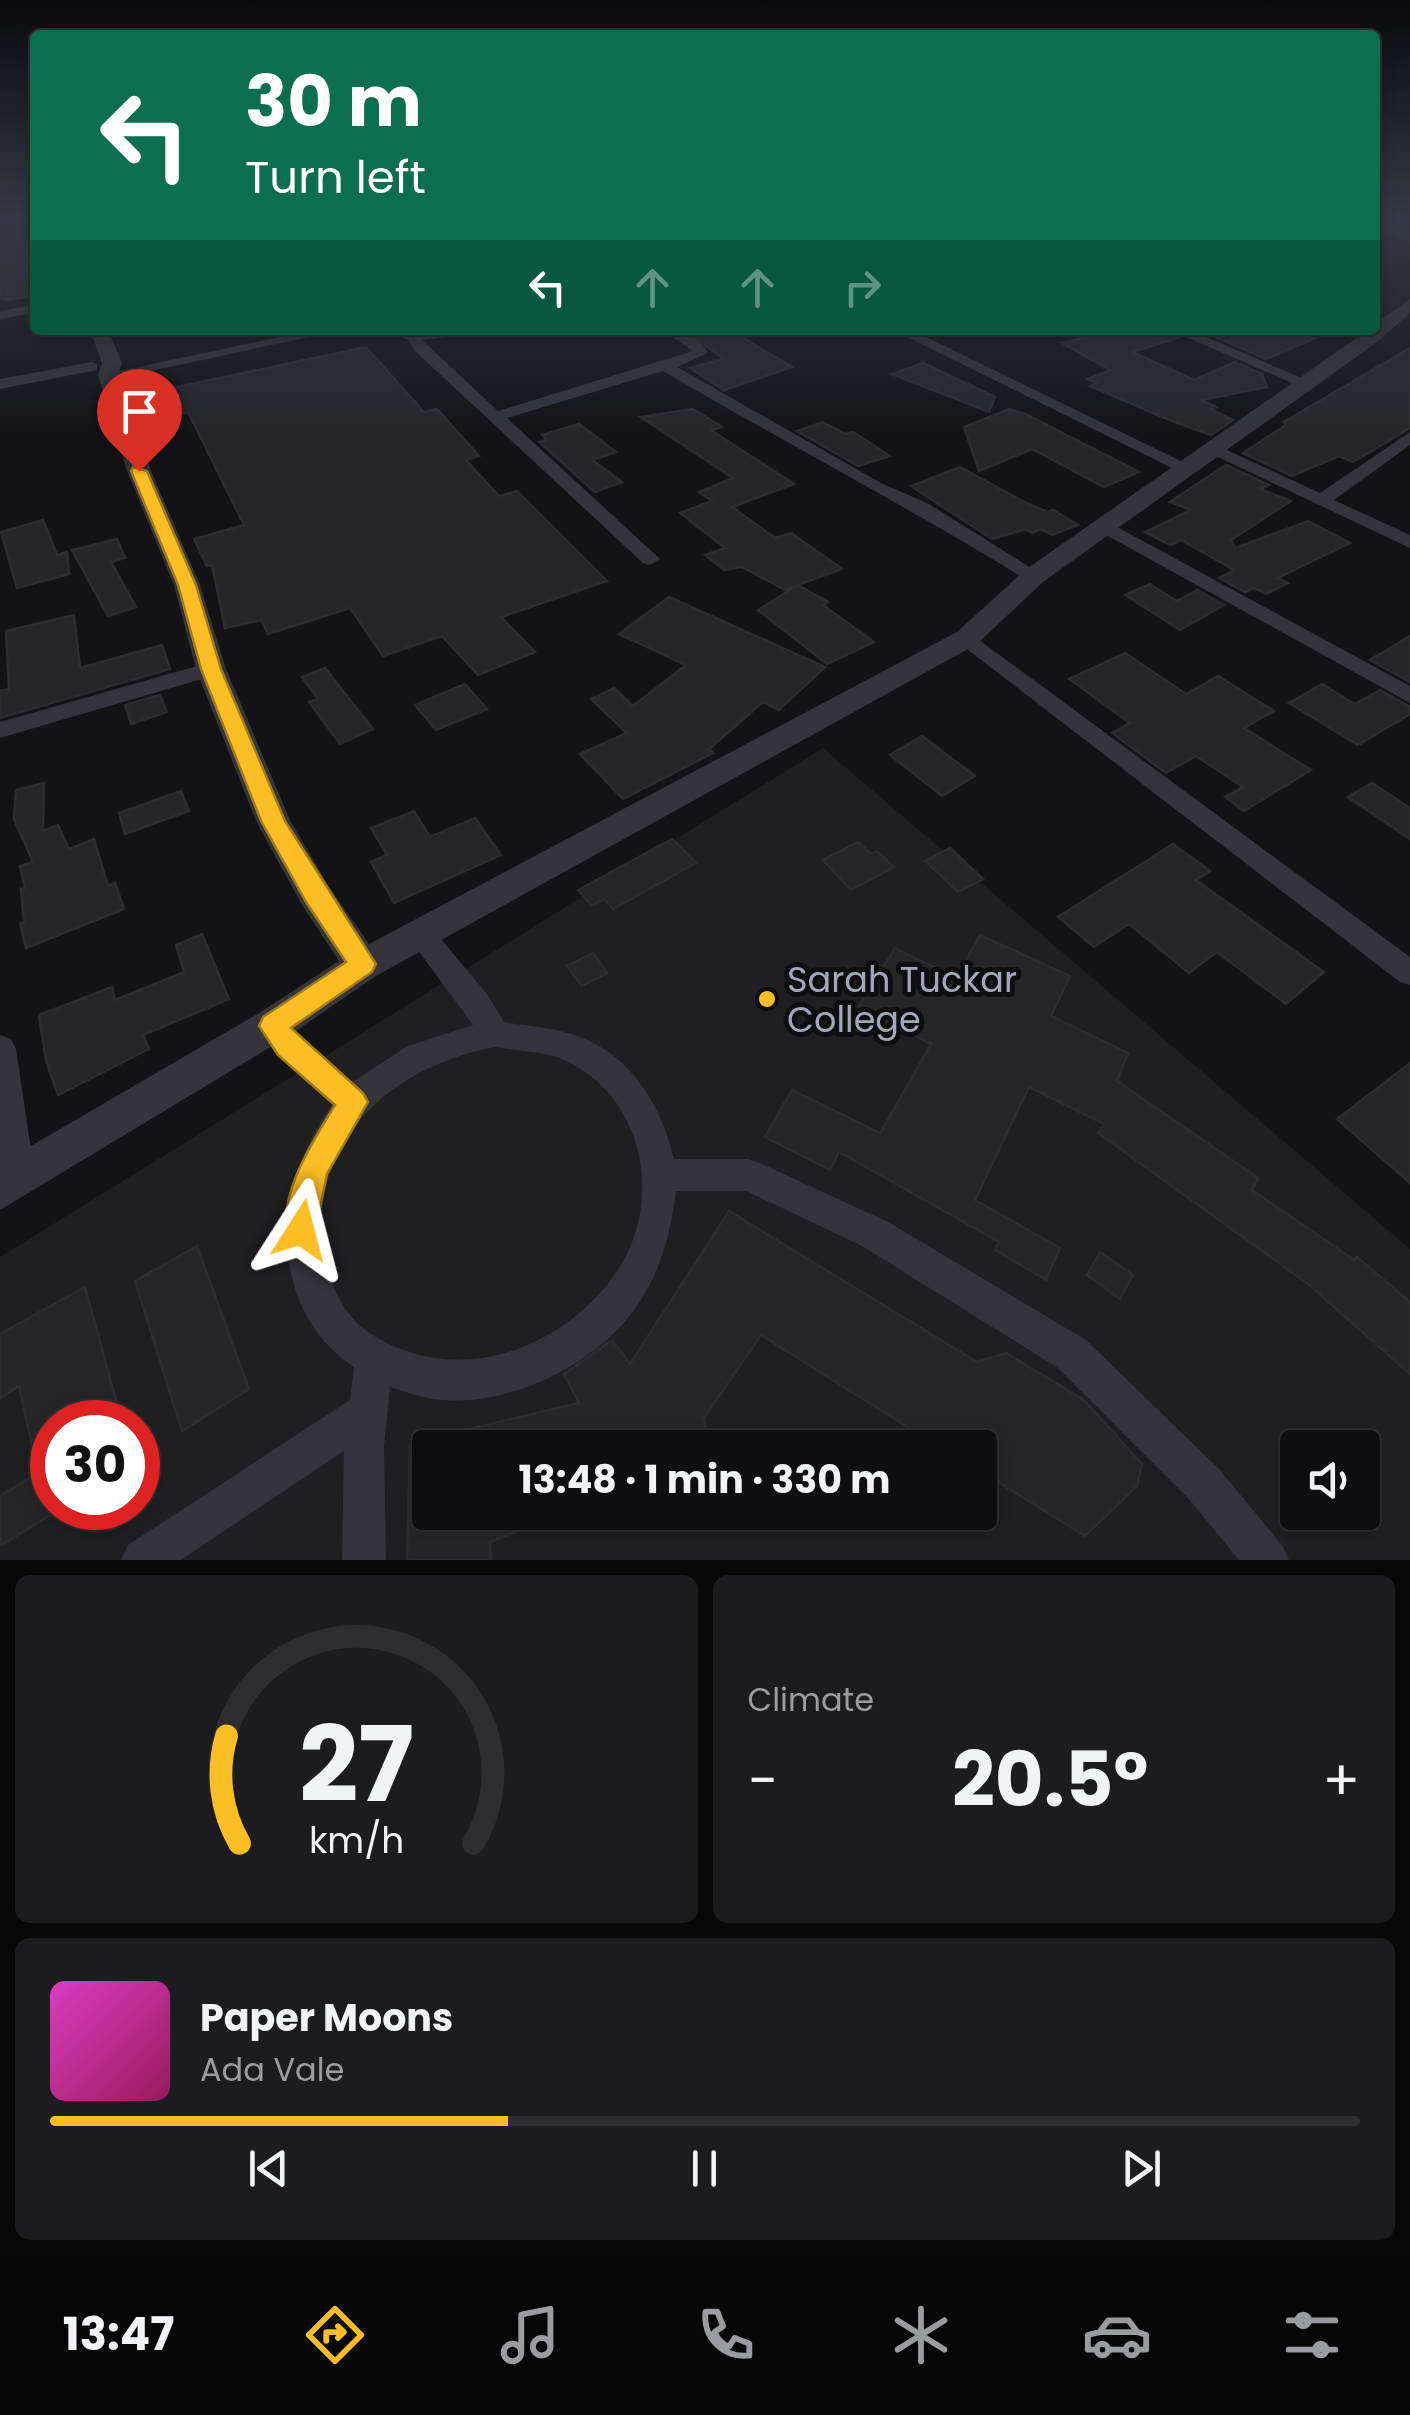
<!DOCTYPE html>
<html lang="en">
<head>
<meta charset="utf-8">
<style>
	:root { --surface:#0e0e10; --page:#1c1c1e; --text:#f1f3f6; --muted:#9b9c9f; --line:#2e2e30; --accent:#fbbe24 }
	body { margin:0; font-family:Poppins,sans-serif; background:var(--page); color:var(--text); height:100vh; display:flex; flex-direction:column; font-size:38px; white-space:nowrap }
	* { box-sizing:border-box; margin:0 }
	p { font-size:32px; color:var(--muted) }
	.icon { flex:none; width:55px; height:55px; fill:none; stroke:currentColor; stroke-width:2; stroke-linecap:round; stroke-linejoin:round }
	.map { position:relative; height:1560px; overflow:hidden }
	.sheet { display:flex; flex-direction:column; gap:15px; padding:15px; background:#080809; flex:1 }
	.sheet>* { flex:none }
	.hud { position:absolute; left:30px; top:30px; width:1350px; height:305px; border-radius:10px; box-shadow:0 5px 15px #0003,0 0 0 2px var(--line); background:#0b6e4f; color:#fff; overflow:hidden }
	.controls { position:absolute; left:1280px; top:1430px; display:grid; gap:20px }
	.controls a { display:grid; place-items:center; width:100px; height:100px; border-radius:10px; background:var(--surface); box-shadow:0 5px 15px #0003,0 0 0 2px var(--line); font-size:50px }
	.speed { position:absolute; left:30px; top:1400px; display:flex; gap:20px; font-size:50px; font-weight:700; text-align:center }
	.speed>* { display:grid; place-content:center; width:130px; height:130px; border-radius:50%; background:var(--surface); box-shadow:0 5px 15px #0003,0 0 0 2px var(--line); line-height:1 }
	.speed .limit { border:15px solid #d22; background:#fff; color:#111 }
	.pin { position:absolute; display:grid; place-items:center; width:85px; height:85px; color:#fff; margin:-102px -42px; border-radius:50% 50% 50% 0; rotate:-45deg; box-shadow:0 0 10px #0007 }
	.pin .icon { rotate:45deg }
	.me { position:absolute; width:110px; margin:-55px; rotate:9deg; stroke-linejoin:round; filter:drop-shadow(0 0 8px #0008) }
	.turn { display:flex; align-items:center; gap:35px; height:210px; padding:0 50px; font-size:45px }
	.turn .icon { width:130px; height:130px; stroke-width:2.5 }
	.turn b { display:block; font-size:70px; line-height:85px }
	.lanes { display:flex; align-items:center; height:95px; padding:0 50px; background:#0003; justify-content:center; gap:50px; direction:ltr }
	.lanes .off { opacity:.35 }
	.big { font-size:75px; font-weight:700; line-height:1.1 }
	.sheet .widget { flex:1; display:flex; flex-direction:column; justify-content:center; gap:15px; min-width:0; padding:0 35px; border-radius:15px; background:var(--page) }
	.sheet .dial { align-items:center; gap:0 }
	.dial svg { height:260px; overflow:visible; fill:none; stroke:var(--line); stroke-width:7; stroke-linecap:round; text-anchor:middle }
	.dial text { fill:var(--text); stroke:none }
	.song { display:flex; align-items:center; gap:30px }
	.cover { width:120px; height:120px; border-radius:15px; background:linear-gradient(135deg,hsl(310 70% 55%),hsl(330 70% 35%)) }
	.played { height:10px; border-radius:5px; background:linear-gradient(90deg,var(--accent) 35%,var(--line) 35%) }
	.keys { display:flex; justify-content:space-around; direction:ltr }
	.heat { display:flex; justify-content:space-between; align-items:center; font-size:55px; direction:ltr }
	.sheet .tiles { flex:1; display:grid; gap:15px; grid-template-columns:1fr 1fr }
	.widget:last-child { grid-column:span 2 }
	.trip { position:absolute; left:412px; top:1430px; width:585px; height:100px; border-radius:10px; background:var(--surface); box-shadow:0 5px 15px #0003,0 0 0 2px var(--line); font-weight:700; line-height:100px; text-align:center }
	.menu { display:flex; height:160px; justify-content:space-around; align-items:center; background:#060606; color:var(--muted) }
	.menu .icon { width:70px; height:70px }
	.menu .active { color:var(--accent) }
	.menu b { font-size:45px; color:var(--text) }
	.map>svg:first-child { display:block }
	.built { fill:#1f1f22; fill-rule:evenodd }
	.building { fill:#262629; stroke:#2d2d31; stroke-width:2.5 }
	.lines { fill:none; stroke-linecap:round; stroke-linejoin:round }
	.minor { fill:#34343a; fill-rule:evenodd }
	.tertiary { fill:#34343a; fill-rule:evenodd }
	.route { fill:#fbbe24; stroke:#a37c17; stroke-width:2.5 }
	.poi-dot { fill:#fbbe24; stroke:#0e0e10; stroke-width:4 }
	.labels { text-anchor:middle; dominant-baseline:central; stroke-width:10; stroke-linejoin:round; paint-order:stroke }
	.near-poi-label { font-size:35px; fill:#a4a8b6; stroke:#0e0e10; text-anchor:start }
</style>
</head>
<body>
<div class="map">
<svg width="1410" height="1560" viewBox="0 0 1410 1560">
	<rect width="100%" height="100%" fill="#131315"/>
	<path class="built" d="M823,748L1410,1249V1560H0V1257ZM52,1422H138V1508H52ZM430,1448H980V1512H430ZM1298,1448H1362V1512H1298Z"/>
	<g class="building">
		<path d="M17,231L33,265L26,267L34,283L28,285L35,295L8,300L0,298V234Z"/>
		<path d="M685,330H730L792,367L724,390L690,368L724,359Z"/>
		<path d="M1116,330H1167L1178,338L1132,352L1194,380L1235,362L1262,374L1267,387L1201,400L1216,407L1210,409L1233,420L1211,435L1167,419L1090,386L1097,383L1088,379L1110,370L1062,343Z"/>
		<path d="M1200,330H1243L1260,337L1279,330H1334L1266,359Z"/>
		<path d="M366,347L424,412L437,409L479,456L466,460L499,496L517,491L607,581L501,617L535,652L478,675L442,636L383,656L350,608L268,634L261,620L225,628L212,565L207,566L194,539L244,525L188,412L166,416L154,392Z"/>
		<path d="M1410,348V428L1353,462L1339,456L1292,476L1243,453L1286,425L1284,422Z"/>
		<path d="M923,363L995,397L989,412L892,374Z"/>
		<path d="M693,409L722,427L711,430L794,484L732,507L775,538L791,533L842,569L798,585L828,602L823,605L874,642L827,664L758,610L796,586L785,590L742,567L724,570L705,555L725,548L680,513L712,501L699,492L733,478L641,417Z"/>
		<path d="M1009,409L1025,414L1139,472L1104,487L1032,449L979,471L964,427Z"/>
		<path d="M823,422L845,434L853,432L890,456L858,466L797,431Z"/>
		<path d="M579,424L616,452L592,460L622,482L595,492L539,442L547,440L542,435Z"/>
		<path d="M1226,465L1269,485L1260,489L1291,501L1231,540L1235,548L1308,521L1350,543L1278,578L1288,583L1266,594L1254,588L1245,592L1219,578L1234,570L1181,540L1170,545L1145,532L1191,510L1170,502Z"/>
		<path d="M960,467L1026,503L1048,512L1053,510L1078,525L1052,535L1041,529L1032,533L1026,529L992,539L911,486Z"/>
		<path d="M43,520L57,555L67,552L69,574L17,588L1,532Z"/>
		<path d="M117,539L125,558L111,562L136,607L108,616L72,550Z"/>
		<path d="M1150,584L1177,601L1197,590L1224,605L1180,630L1125,595Z"/>
		<path d="M669,597L825,667L779,710L763,702L709,749L713,753L623,799L580,754L627,733L591,699L614,688L633,706L686,665L619,634Z"/>
		<path d="M74,615L80,668L162,645L170,669L0,718V691L9,689L6,631Z"/>
		<path d="M1410,636V682L1370,660Z"/>
		<path d="M1125,653L1186,694L1218,676L1274,711L1244,728L1311,770L1244,811L1225,797L1243,787L1196,756L1166,773L1112,733L1130,723L1069,679Z"/>
		<path d="M325,668L373,729L340,744L309,702L318,699L302,677Z"/>
		<path d="M465,684L487,709L436,730L415,705Z"/>
		<path d="M1322,684L1355,704L1380,690L1410,707V714L1358,745L1289,703Z"/>
		<path d="M160,695L167,712L131,724L125,705Z"/>
		<path d="M922,736L975,776L942,796L890,755Z"/>
		<path d="M44,783L43,831L58,825L69,849L94,839L108,886L115,883L124,909L26,948L20,924L24,922L21,889L25,888L20,866L33,862L14,819L16,790Z"/>
		<path d="M1372,783L1410,808V839L1348,797Z"/>
		<path d="M181,791L189,811L125,834L119,813Z"/>
		<path d="M414,811L430,837L475,818L501,855L394,903L371,862L387,855L371,828Z"/>
		<path d="M672,839L696,863L613,909L604,899L592,906L578,890Z"/>
		<path d="M858,842L871,854L877,851L894,867L851,890L823,860Z"/>
		<path d="M1173,844L1210,871L1196,880L1324,972L1286,1004L1217,952L1189,973L1129,924L1094,947L1058,917Z"/>
		<path d="M950,848L983,879L958,892L925,861Z"/>
		<path d="M202,934L229,999L143,1035L149,1049L58,1095L46,1061L39,1015L112,987L115,1000L184,972L176,945Z"/>
		<path d="M980,935L1070,976L1051,1016L1128,1053L1117,1081L1258,1178L1252,1190L1354,1260L1357,1257L1410,1302V1374L1308,1284L1098,1133L1104,1124L1029,1087L975,1200L1060,1248L1046,1280L995,1250L999,1242L839,1152L830,1170L765,1137L792,1090L880,1133L931,1044L858,1007L895,948L956,978Z"/>
		<path d="M593,953L607,973L582,986L567,966Z"/>
		<path d="M1410,1063V1183L1337,1119Z"/>
		<path d="M729,1211L977,1362L1006,1353L1084,1400L1142,1464L1137,1486L1085,1536L980,1471V1448H941L761,1335L704,1418L709,1448H430V1512L563,1514L490,1542L491,1560H407L410,1443L579,1403L564,1374L612,1340L630,1364Z"/>
		<path d="M197,1246L249,1389L182,1431L135,1281Z"/>
		<path d="M1100,1252L1133,1275L1120,1299L1087,1275Z"/>
		<path d="M85,1287L122,1422H52V1514L0,1546V1496L38,1473L19,1386L0,1398V1334Z"/>
	</g>
	<g class="lines">
		<g class="minor">
			<path d="M0,218H7L0,223Z"/>
			<path d="M35,305V313L0,319V311Z"/>
			<path d="M313,330H342L108,380L100,375Z"/>
			<path d="M387,330H481L474,334L422,340L498,411L693,351L662,330C680,330 699,336 708,353L677,367L881,483L929,504L1044,576L1041,580H1027C908,507 784,442 663,371L507,418L660,559L650,565L643,563L415,351L408,340Z"/>
			<path d="M893,330H912L1193,467L1190,471H1178Z"/>
			<path d="M1170,330H1190L1311,382L1297,385Z"/>
			<path d="M1341,330H1362L1377,338L1370,342Z"/>
			<path d="M92,362L97,364V370L0,389V379Z"/>
			<path d="M1410,432V445L1334,500L1410,535V548L1201,449L1216,445L1320,493Z"/>
			<path d="M1106,521L1410,686V703L1099,531L1096,527Z"/>
			<path d="M967,631L1410,957V985L1400,982L959,643L956,638Z"/>
			<path d="M211,662L222,669L219,674L0,738V722Z"/>
			<path d="M420,923L430,926L487,994L504,1022C525,1026 547,1027 567,1033C627,1048 661,1103 674,1159H748L760,1163L888,1222L1086,1340L1219,1469L1282,1545L1289,1560H1239L1189,1499L1058,1368L862,1246L746,1191H676C671,1230 662,1267 641,1300C603,1361 514,1406 443,1400C425,1399 407,1392 390,1387L384,1446L386,1560H342L344,1451L181,1560H121L128,1545L350,1400L354,1367C264,1307 274,1183 332,1105L277,1056L258,1025L262,1016L273,1012L284,1016L299,1036L352,1082L408,1046L473,1025L406,934L410,926ZM495,1047C516,1051 543,1051 562,1059C646,1095 666,1205 613,1277C556,1354 451,1388 368,1332C341,1313 327,1279 323,1248C310,1137 394,1066 495,1047Z"/>
			<path d="M0,1035L11,1039L16,1049L35,1177L30,1189L18,1193L6,1189L0,1170Z"/>
		</g>
		<g class="tertiary">
			<path d="M1375,221L1410,231V241L1375,231Z"/>
			<path d="M1410,299V313L1377,342L1043,582L977,644L376,976L287,1037L0,1210V1164L259,1013L339,961L302,905L256,821L196,669L174,585L127,471L98,375L102,363L90,330H108L122,363L118,375L151,471L200,585L226,669L290,820L328,885L369,944L957,632L1025,570L1368,330H1375V324Z"/>
		</g>
	</g>
	<linearGradient id="sky" x2="0" y2="1"><stop stop-color="#0a0a0c"/><stop offset="0.5" stop-color="#333946"/><stop offset="1" stop-color="#333946" stop-opacity="0"/></linearGradient>
	<rect width="1410" height="437" fill="url(#sky)"/>
	<path class="route" d="M133,467L147,471L196,585L221,669L285,821L376,964L372,972L291,1028L363,1093L368,1102L327,1174L313,1242L301,1246L290,1242C273,1201 314,1139 335,1105L278,1055L259,1026L263,1017L346,962L306,902L261,821L201,669L178,585L131,471Z"/>
	<circle class="poi-dot" cx="767" cy="999" r="10"/>
	<g class="labels">
		<g class="near-poi-label">
			<text x="787" y="979">Sarah Tuckar<tspan x="787" dy="40">College</tspan></text>
		</g>
	</g>
</svg>
<div class="controls">
<a><svg class="icon" aria-label="sound" viewBox="0 0 24 24"><path d="M4 9h4l5-4v14l-5-4H4zM17 9q2 3 0 6"/></svg></a>
</div>
<div class="speed"><div class="limit">30</div></div>
<div class="pin" style="left:139px;top:471px;background:#d93025"><svg class="icon" aria-label="arrive" viewBox="0 0 24 24"><path d="M6 21V4h12l-3 4 3 4H6"/></svg></div>
<svg class="me" style="left:301px;top:1230px" viewBox="-20 -20 40 40"><path d="M0-17L14 15 0 8-14 15z" fill="#fbbe24" stroke="#fff" stroke-width="4"/></svg>
<div class="trip">13:48 · 1 min · 330 m</div>
<div class="hud">
<div class="turn"><svg class="icon" aria-label="left" viewBox="0 0 24 24"><path d="M17 20v-9H6M10 6l-5 5 5 5"/></svg><div><b>30 m</b>Turn left</div></div>
<div class="lanes"><svg class="icon" aria-label="left" viewBox="0 0 24 24"><path d="M17 20v-9H6M10 6l-5 5 5 5"/></svg><svg class="icon off" aria-label="ahead" viewBox="0 0 24 24"><path d="M12 20V5M6 11l6-6 6 6"/></svg><svg class="icon off" aria-label="ahead" viewBox="0 0 24 24"><path d="M12 20V5M6 11l6-6 6 6"/></svg><svg class="icon off" aria-label="right" viewBox="0 0 24 24"><path d="M7 20v-9h11M14 6l5 5-5 5"/></svg></div>
</div>
</div>
<section class="sheet">
<div class="tiles">
<div class="widget dial"><svg viewBox="0 0 100 80">
<path d="M14 69A42 42 0 1 1 86 69"/>
<path d="M14 69A42 42 0 0 1 10 36" stroke="#fbbe24"/>
<text x="50" y="56" font-size="32" font-weight="700">27</text>
<text x="50" y="72" font-size="11">km/h</text>
</svg></div>
<div class="widget"><p>Climate</p>
<div class="heat"><a>−</a><b class="big">20.5°</b><a>+</a></div>
</div>
<div class="widget">
<div class="song"><i class="cover"></i><div><b>Paper Moons</b><p>Ada Vale</p></div></div>
<div class="played"></div>
<div class="keys"><svg class="icon" aria-label="previous" viewBox="0 0 24 24"><path d="M18 5L8 12l10 7zM5 5v14"/></svg><svg class="icon" aria-label="pause" viewBox="0 0 24 24"><path d="M8 5v14M16 5v14"/></svg><svg class="icon" aria-label="next" viewBox="0 0 24 24"><path d="M6 5l10 7-10 7zM19 5v14"/></svg></div>
</div>
</div>
</section>
<nav class="menu">
<b>13:47</b>
<svg class="icon active" aria-label="directions" viewBox="0 0 24 24"><path d="M12 3l9 9-9 9-9-9zM9 14v-3h6M13 9l2 2-2 2"/></svg>
<svg class="icon" aria-label="music" viewBox="0 0 24 24"><path d="M9 18V5l10-2v13"/><circle cx="6" cy="18" r="3"/><circle cx="16" cy="16" r="3"/></svg>
<svg class="icon" aria-label="phone" viewBox="0 0 24 24"><path d="M5 4h4l2 5-3 2q2 4 5 5l2-3 5 2v4C11 20 4 13 5 4z"/></svg>
<svg class="icon" aria-label="climate" viewBox="0 0 24 24"><path d="M12 3v18M4 7l16 10M4 17L20 7"/></svg>
<svg class="icon" aria-label="car" viewBox="0 0 24 24"><path d="M5 17H2v-5l4-1 3-4h7l3 4 3 1v5h-3M9 17h6M6 11h13"/><circle cx="7" cy="17" r="2"/><circle cx="17" cy="17" r="2"/></svg>
<svg class="icon" aria-label="filters" viewBox="0 0 24 24"><path d="M4 7h16M4 17h16"/><circle cx="9" cy="7" r="2"/><circle cx="15" cy="17" r="2"/></svg>
</nav>
</body>
</html>
